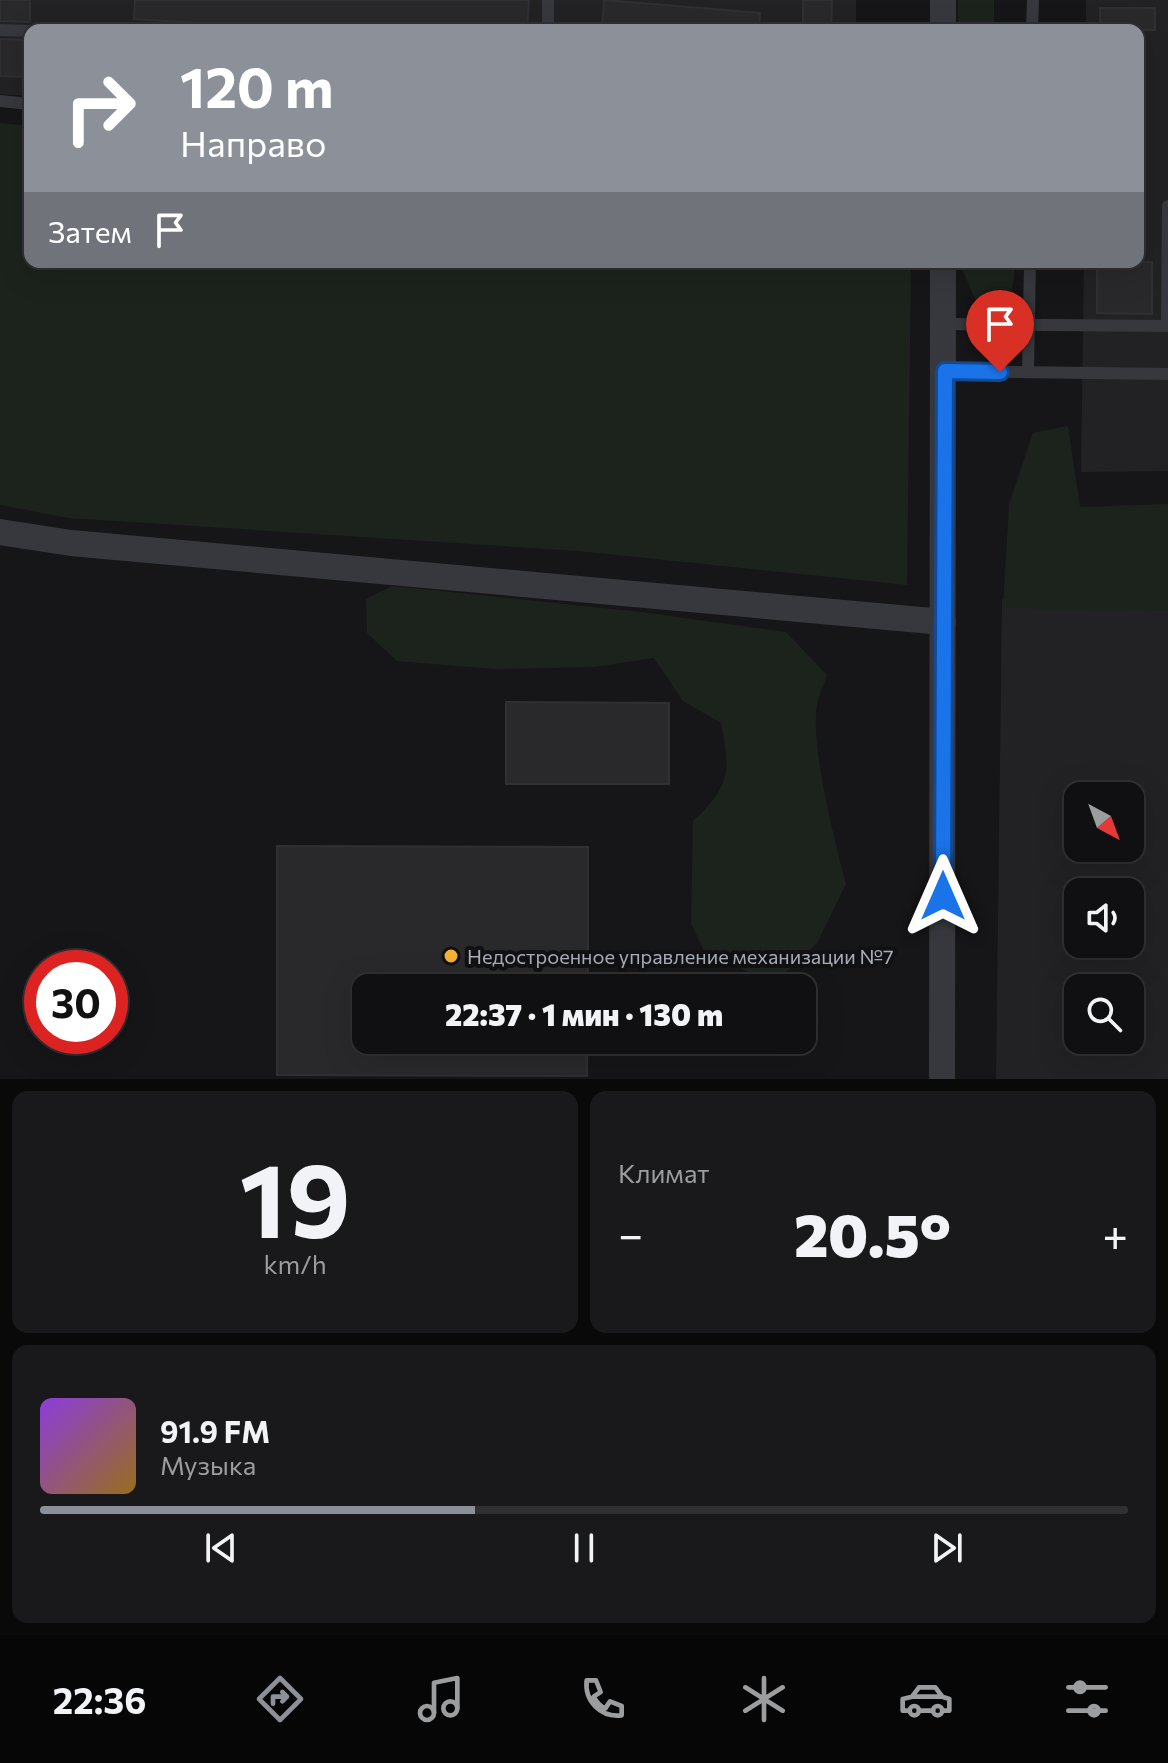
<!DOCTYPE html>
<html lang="ru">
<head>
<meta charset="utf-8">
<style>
	:root { --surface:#101012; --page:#19191b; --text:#f1f3f6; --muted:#9c9d9f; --line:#303032; --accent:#8c9099 }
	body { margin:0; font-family:Commissioner,sans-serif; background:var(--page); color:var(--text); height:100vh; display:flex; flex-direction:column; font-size:30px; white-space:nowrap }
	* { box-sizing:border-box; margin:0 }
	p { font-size:26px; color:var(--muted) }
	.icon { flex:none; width:44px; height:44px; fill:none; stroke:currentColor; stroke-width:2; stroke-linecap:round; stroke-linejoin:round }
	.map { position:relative; height:1079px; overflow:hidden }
	.drawer { display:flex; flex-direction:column; gap:12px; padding:12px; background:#09090a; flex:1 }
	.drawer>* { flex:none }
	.banner { position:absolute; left:24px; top:24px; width:1120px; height:244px; border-radius:16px; box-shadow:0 8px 32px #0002,0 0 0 2px var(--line); background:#8c9099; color:#fff; overflow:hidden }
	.needle { width:52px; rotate:139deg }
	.fabs { position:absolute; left:1064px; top:782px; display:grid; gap:16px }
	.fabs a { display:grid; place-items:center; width:80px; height:80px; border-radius:16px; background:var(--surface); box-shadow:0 8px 32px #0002,0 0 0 2px var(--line); font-size:40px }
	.speed { position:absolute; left:24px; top:950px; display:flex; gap:16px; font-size:40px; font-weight:700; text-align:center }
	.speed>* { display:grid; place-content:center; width:104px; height:104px; border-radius:50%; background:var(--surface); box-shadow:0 8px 32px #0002,0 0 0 2px var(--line); line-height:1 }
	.speed .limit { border:12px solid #d22; background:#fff; color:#111 }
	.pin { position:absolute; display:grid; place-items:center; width:68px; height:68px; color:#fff; margin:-82px -34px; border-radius:50% 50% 50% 0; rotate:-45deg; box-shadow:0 0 8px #0007 }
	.pin .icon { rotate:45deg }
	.me { position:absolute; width:88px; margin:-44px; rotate:0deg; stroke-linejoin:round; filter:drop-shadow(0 0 6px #0008) }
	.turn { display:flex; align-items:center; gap:28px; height:168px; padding:0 24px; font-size:36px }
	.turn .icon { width:104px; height:104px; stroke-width:2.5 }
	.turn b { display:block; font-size:56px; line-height:68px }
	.then { display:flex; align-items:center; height:76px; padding:0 24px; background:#0003; gap:16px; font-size:30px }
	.big { font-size:60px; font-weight:800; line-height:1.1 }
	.drawer .tile { flex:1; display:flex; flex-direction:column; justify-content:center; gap:12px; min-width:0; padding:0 28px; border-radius:16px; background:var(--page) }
	.drawer .dial { align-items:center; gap:0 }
	.dial b { font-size:104px; line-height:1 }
	.song { display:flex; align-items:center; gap:24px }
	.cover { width:96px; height:96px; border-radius:12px; background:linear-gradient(135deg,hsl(270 70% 55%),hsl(40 70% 35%)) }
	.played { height:8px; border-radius:4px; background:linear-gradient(90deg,var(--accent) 40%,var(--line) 40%) }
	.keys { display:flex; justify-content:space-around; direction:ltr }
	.heat { display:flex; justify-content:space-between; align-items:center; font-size:44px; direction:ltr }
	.drawer .tiles { flex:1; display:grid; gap:12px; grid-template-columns:1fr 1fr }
	.tile:last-child { grid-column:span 2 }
	.trip { position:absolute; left:352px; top:974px; width:464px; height:80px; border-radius:16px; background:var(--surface); box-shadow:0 8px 32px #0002,0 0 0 2px var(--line); font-weight:800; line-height:80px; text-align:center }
	.menu { display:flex; height:128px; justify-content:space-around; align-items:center; background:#060607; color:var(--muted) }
	.menu .icon { width:56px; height:56px }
	.menu .on { color:var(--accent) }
	.menu b { font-size:36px; color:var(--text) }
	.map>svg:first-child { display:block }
	.built { fill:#222225; fill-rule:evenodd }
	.green { fill:#1c231d }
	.building { fill:#29292c; stroke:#303034; stroke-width:2 }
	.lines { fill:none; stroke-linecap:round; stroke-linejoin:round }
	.lane { stroke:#37383d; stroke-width:12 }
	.street { stroke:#37383d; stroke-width:26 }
	.route-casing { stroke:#114b97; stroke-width:20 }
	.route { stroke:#1a73e8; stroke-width:14 }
	.poi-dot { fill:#f2b134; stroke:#111113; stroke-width:3 }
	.labels { text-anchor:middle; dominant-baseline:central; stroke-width:8; stroke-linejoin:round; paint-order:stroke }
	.poi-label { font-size:20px; fill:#a8adb8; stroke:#111113; text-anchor:start }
</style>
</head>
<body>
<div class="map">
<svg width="1168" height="1079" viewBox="0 0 1168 1079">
	<rect width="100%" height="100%" fill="#161618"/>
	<g class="built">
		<path d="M0,0H856V30H30V96L0,94Z"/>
		<path d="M1086,0H1168V471L1081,472L1084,262H1138V30H1086Z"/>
		<path d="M1002,599L1168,611V1079H996ZM1078,796H1130V848H1078ZM1078,892H1130V944H1078ZM1078,988H1130V1040H1078Z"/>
	</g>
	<g class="green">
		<rect x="958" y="0" width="36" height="30"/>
		<path d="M0,123L30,126V262H911L907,585L578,551L69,518L0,505Z"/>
		<path d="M959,262H1016L1011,299L1003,306L976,301Z"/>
		<path d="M1068,426L1080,507L1168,504V611L1003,608L1009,505L1033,433Z"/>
		<path d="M392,586L641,612L786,632L827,675C824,684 819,695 817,704C810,744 835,843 846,884L817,943L784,974H753L705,953L691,923L693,821C730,787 731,771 721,723L683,701L654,658L594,667L495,669L397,661L367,633L366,599Z"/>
	</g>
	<g class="building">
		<path d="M0,0H30V22L0,21Z"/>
		<path d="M135,0H529L527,30H310L134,19Z"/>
		<path d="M604,0L760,13L759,30H602Z"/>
		<path d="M803,0H832L831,30H803Z"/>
		<rect x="1100" y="8" width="55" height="22"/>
		<path d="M0,39L30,40V77L0,76Z"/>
		<path d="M1097,262H1152V314L1097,313Z"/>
		<path d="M506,702L669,703V784H506Z"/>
		<path d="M277,846L588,847V988H366V1040H587V1076L277,1075Z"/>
	</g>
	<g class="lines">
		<g class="lane">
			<path d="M0,30L30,31"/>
			<path d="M548,30V0"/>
			<path d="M1032,30L1033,0"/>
			<path d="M0,101L30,104"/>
			<path d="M945,324L1168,326"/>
			<path d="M1167,326L1168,206"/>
			<path d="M945,371L1168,374"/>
			<path d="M1028,372L1030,262"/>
		</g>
		<g class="street">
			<path d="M943,30V0"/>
			<path d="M0,532L71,543L943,622"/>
			<path d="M942,1079L943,262"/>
		</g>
	</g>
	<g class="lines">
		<g class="route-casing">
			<path id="route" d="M943,896L945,371L1000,372"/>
		</g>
		<use href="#route" class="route"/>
	</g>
	<circle class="poi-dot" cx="451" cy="956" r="8"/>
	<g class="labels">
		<g class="poi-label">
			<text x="467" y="956">Недостроенное управление механизации №7</text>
		</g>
	</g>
</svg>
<div class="fabs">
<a><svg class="needle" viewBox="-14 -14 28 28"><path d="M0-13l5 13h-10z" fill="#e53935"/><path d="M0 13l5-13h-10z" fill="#9c9d9f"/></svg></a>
<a><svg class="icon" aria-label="sound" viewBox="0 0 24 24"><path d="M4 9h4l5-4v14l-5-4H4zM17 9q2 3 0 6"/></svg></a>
<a><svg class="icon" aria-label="search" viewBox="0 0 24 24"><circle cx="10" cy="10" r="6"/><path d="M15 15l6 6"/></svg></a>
</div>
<div class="speed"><div class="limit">30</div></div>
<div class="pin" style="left:1000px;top:372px;background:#d93025"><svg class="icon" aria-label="arrive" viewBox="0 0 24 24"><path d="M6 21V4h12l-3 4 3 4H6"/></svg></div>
<svg class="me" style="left:943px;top:896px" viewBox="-20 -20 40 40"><path d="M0-17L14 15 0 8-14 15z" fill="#1a73e8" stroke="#fff" stroke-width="4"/></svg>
<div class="trip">22:37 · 1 мин · 130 m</div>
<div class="banner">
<div class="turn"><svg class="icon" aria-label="right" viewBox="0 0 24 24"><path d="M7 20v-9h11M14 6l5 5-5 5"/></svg><div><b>120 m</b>Направо</div></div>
<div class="then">Затем<svg class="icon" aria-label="arrive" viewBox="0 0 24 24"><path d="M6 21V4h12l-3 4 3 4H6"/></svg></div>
</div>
</div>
<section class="drawer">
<div class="tiles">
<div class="tile dial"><b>19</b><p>km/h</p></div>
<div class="tile"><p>Климат</p>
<div class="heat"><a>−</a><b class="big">20.5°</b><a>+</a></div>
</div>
<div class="tile">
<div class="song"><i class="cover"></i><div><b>91.9 FM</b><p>Музыка</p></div></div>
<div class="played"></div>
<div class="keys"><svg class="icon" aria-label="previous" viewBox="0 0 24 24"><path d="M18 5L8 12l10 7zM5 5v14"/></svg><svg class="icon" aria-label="pause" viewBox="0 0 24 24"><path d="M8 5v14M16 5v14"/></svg><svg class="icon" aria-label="next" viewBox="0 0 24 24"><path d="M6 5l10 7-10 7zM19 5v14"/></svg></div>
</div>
</div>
</section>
<nav class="menu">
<b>22:36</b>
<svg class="icon on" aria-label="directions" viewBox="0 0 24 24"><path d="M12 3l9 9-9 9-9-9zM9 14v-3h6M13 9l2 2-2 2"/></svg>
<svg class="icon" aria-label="music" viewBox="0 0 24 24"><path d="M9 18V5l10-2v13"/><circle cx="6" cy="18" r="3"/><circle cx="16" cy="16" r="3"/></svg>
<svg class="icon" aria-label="phone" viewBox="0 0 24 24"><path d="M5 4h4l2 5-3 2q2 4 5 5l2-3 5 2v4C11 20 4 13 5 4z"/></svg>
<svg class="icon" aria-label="climate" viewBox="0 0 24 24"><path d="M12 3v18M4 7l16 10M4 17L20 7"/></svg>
<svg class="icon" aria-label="car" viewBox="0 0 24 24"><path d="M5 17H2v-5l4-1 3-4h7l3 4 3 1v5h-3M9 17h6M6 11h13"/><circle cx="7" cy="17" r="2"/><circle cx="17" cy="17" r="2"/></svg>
<svg class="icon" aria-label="filters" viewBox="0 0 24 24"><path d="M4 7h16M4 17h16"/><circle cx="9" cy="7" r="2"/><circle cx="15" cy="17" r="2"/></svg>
</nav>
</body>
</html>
